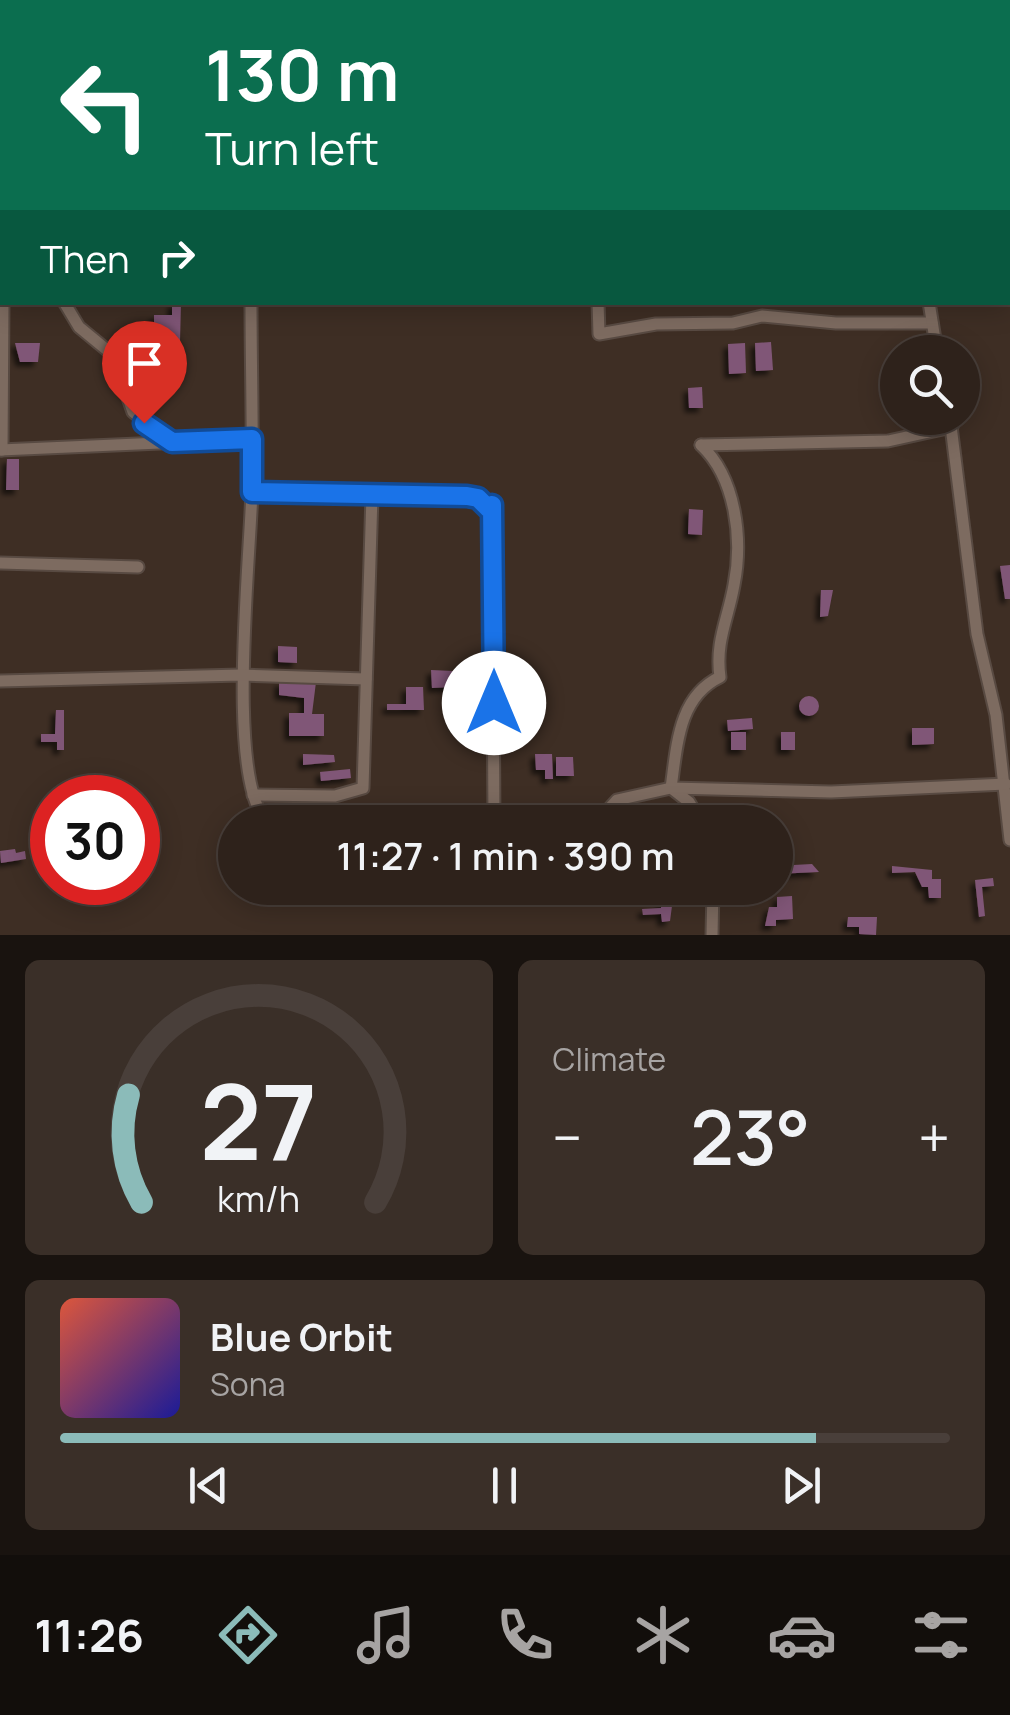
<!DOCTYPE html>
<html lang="en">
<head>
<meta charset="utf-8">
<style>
	:root { --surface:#2e221b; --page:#3a2f28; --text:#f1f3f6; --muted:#a7a4a3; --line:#493f3a; --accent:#8bbbb9 }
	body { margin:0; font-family:Manrope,sans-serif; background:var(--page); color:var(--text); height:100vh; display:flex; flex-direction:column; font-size:38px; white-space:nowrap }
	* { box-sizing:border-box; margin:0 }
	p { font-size:32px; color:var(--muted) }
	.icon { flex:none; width:55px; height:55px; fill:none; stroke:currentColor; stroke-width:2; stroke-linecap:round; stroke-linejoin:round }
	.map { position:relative; height:935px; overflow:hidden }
	.details { display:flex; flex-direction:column; gap:25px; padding:25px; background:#19130f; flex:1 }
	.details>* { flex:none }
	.banner { position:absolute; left:0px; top:0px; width:1010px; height:305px; box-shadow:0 5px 25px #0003,0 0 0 2px var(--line); background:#0b6e4f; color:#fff; overflow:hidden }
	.fabs { position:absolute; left:880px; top:335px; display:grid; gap:20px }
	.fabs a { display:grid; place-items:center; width:100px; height:100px; border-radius:50%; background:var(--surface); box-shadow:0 5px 25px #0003,0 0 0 2px var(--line); font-size:50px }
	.speed { position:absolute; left:30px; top:775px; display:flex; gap:20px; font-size:50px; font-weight:700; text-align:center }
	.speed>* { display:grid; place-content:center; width:130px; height:130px; border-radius:50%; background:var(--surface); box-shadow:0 5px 25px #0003,0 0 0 2px var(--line); line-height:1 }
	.speed .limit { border:15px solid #d22; background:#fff; color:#111 }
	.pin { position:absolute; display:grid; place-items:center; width:85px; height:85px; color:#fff; margin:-102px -42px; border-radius:50% 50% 50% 0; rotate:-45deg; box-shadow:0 0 10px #0007 }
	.pin .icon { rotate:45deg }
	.me { position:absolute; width:110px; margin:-55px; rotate:0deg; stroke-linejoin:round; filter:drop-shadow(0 0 8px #0008) }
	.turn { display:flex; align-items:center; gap:35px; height:210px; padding:0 40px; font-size:45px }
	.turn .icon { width:130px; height:130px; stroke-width:2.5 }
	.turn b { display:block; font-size:70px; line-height:85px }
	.then { display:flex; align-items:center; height:95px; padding:0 40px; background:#0003; gap:20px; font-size:38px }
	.big { font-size:75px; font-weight:600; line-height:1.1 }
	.details .tile { flex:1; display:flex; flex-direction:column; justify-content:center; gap:15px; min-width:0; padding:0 35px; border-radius:15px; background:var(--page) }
	.details .dial { align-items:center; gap:0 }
	.dial svg { height:260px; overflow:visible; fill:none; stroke:var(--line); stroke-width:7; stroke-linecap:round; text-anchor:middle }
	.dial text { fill:var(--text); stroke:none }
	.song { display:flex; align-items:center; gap:30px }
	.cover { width:120px; height:120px; border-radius:15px; background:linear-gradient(135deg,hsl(10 70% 55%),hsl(240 70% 35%)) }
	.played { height:10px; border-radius:5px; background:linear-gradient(90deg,var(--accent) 85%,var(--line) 85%) }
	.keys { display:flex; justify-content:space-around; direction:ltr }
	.heat { display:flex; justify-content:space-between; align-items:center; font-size:55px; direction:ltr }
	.details .tiles { flex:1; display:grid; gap:25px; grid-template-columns:1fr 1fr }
	.tile:last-child { grid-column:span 2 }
	.trip { position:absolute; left:218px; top:805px; width:575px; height:100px; border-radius:50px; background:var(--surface); box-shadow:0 5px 25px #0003,0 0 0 2px var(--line); font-weight:600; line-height:100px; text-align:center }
	.tab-bar { display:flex; height:160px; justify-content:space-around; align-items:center; background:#120e0b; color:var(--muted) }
	.tab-bar .icon { width:70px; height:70px }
	.tab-bar .on { color:var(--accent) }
	.tab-bar b { font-size:45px; color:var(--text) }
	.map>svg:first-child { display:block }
	.building { fill:#805777; filter:url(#shadow) }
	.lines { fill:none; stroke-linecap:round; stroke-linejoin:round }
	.minor-casing { stroke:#584a42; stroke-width:15 }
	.minor { stroke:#7d6b60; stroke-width:11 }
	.route-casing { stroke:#114b97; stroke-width:25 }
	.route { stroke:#1a73e8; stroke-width:18 }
</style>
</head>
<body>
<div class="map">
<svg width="1010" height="935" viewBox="0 0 1010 935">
	<defs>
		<filter id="shadow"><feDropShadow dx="-4.5" dy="4.5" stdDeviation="2.5" flood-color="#0009"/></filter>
	</defs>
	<rect width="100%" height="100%" fill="#3e2e24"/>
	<g class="building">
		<path d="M172,303H181L180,342H171V331H154V315H172Z"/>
		<path d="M771,342L773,370L756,371L755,343Z"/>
		<path d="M15,343H40L38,362H20Z"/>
		<path d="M745,343L746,373L729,374L728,344Z"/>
		<path d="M702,387L703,408H689L688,388Z"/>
		<path d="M7,459H19V490H6Z"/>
		<path d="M689,509L703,510L702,535L688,534Z"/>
		<path d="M1010,565V599H1005L1000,566Z"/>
		<path d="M821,590H833L828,616L820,617Z"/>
		<path d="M278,646L297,647V663L278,662Z"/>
		<path d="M431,670L453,671L454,687L432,688Z"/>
		<path d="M279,682H316L312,714H324V736H289V713H304V698L279,695Z"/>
		<path d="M406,687H423L424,710H387V704H406Z"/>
		<circle cx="809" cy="706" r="10"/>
		<path d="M56,710H64V750H57V742H41V734H55Z"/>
		<path d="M752,718L753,729L728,731L727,720Z"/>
		<path d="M912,728H934V744L912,745Z"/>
		<rect x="731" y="732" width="15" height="18"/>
		<rect x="781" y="732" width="14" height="18"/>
		<path d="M303,754L334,755L335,762L303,765Z"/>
		<path d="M535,754H552L553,779H545V770H536Z"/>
		<path d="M556,757H573L574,776H556Z"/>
		<path d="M350,769L351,778L321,781L320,772Z"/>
		<path d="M15,849L16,853L25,851L26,859L1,863L0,851Z"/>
		<path d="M812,864L819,872L775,874V866Z"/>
		<path d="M892,866L932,870V879H941V898H929L928,887H922L915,872L892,873Z"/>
		<path d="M993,878L994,886L982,887L985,916L979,917L975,880Z"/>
		<path d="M792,896L793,919L776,920V926H765L769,907H777V897Z"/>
		<path d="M661,900L672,906L670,921L662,922L661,914L643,915L642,909L661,908Z"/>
		<path d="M848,917H877L876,935L859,934V927H847Z"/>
	</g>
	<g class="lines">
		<g class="minor-casing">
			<g id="minor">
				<path d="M94,0L95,2"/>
				<path d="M948,0L954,2"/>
				<path d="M966,0L968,2"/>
				<path d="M1008,40L1010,42"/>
				<path d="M1008,92H1010"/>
				<path d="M0,143L2,154"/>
				<path d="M64,302L79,327L113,355L133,412L172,443"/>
				<path d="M251,302C251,364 253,426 252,488C251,552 225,779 267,822"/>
				<path d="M598,302L599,334L656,324L733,323L762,316L836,323H932"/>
				<path d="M929,302L937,352"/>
				<path d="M950,418L977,634L996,715L1010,840"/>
				<path d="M701,445C736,478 743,539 734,585C728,619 715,642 720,677C678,697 677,746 671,788L689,802L701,822"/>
				<path d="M701,445L888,441L952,427"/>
				<path d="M0,450L252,439"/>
				<path d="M2,450L3,302"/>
				<path d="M252,492L467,496L478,498L489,509L492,505L494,822"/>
				<path d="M0,563L138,567"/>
				<path d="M0,681L241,675L366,679"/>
				<path d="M253,795L335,796L363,788L372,495"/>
				<path d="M597,822L617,800L671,788L831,792L1006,784"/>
				<path d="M712,935L713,888"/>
			</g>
		</g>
		<use href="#minor" class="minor"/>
	</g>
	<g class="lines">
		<g class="route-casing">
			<path id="route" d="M144,423L172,442L252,439V492L467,496L478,498L489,509L492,505L494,703"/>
		</g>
		<use href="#route" class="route"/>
	</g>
</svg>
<div class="fabs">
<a><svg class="icon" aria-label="search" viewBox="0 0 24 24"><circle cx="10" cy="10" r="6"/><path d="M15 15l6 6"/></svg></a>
</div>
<div class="speed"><div class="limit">30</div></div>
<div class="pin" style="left:144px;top:423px;background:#d93025"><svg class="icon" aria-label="arrive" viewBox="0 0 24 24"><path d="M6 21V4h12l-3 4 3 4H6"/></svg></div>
<svg class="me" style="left:494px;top:703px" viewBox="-20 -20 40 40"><circle r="19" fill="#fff"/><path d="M0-13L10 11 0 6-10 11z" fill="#1a73e8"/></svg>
<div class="trip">11:27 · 1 min · 390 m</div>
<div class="banner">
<div class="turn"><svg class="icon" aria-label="left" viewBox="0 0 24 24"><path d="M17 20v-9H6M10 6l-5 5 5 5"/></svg><div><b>130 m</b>Turn left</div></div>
<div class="then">Then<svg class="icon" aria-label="right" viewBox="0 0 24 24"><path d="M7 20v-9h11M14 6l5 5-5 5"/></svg></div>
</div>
</div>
<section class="details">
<div class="tiles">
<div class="tile dial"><svg viewBox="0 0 100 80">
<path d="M14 69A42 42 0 1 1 86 69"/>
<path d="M14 69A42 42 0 0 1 10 36" stroke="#8bbbb9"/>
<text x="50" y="56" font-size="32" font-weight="700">27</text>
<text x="50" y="72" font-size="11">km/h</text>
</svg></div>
<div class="tile"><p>Climate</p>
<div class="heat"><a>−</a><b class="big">23°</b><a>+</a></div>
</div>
<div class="tile">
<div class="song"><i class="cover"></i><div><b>Blue Orbit</b><p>Sona</p></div></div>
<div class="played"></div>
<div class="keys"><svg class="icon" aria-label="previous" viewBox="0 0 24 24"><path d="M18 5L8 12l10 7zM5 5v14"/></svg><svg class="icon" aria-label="pause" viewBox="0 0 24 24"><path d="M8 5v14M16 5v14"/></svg><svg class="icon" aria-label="next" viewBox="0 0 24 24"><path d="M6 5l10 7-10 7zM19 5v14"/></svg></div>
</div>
</div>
</section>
<nav class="tab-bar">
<b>11:26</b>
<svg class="icon on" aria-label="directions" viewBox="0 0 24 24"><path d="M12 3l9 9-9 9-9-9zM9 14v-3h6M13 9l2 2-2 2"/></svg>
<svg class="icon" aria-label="music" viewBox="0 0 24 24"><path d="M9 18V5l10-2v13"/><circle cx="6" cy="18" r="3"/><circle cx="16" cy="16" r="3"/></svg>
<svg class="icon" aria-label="phone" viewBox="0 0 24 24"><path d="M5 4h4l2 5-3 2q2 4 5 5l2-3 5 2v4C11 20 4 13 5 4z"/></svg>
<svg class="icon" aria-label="climate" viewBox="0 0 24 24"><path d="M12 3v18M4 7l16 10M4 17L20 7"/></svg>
<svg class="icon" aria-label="car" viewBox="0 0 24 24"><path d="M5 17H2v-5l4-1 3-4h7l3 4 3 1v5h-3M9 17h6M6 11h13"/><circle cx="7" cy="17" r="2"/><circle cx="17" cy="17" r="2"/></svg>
<svg class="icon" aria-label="filters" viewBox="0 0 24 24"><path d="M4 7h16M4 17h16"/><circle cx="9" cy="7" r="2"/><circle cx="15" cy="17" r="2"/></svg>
</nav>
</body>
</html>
